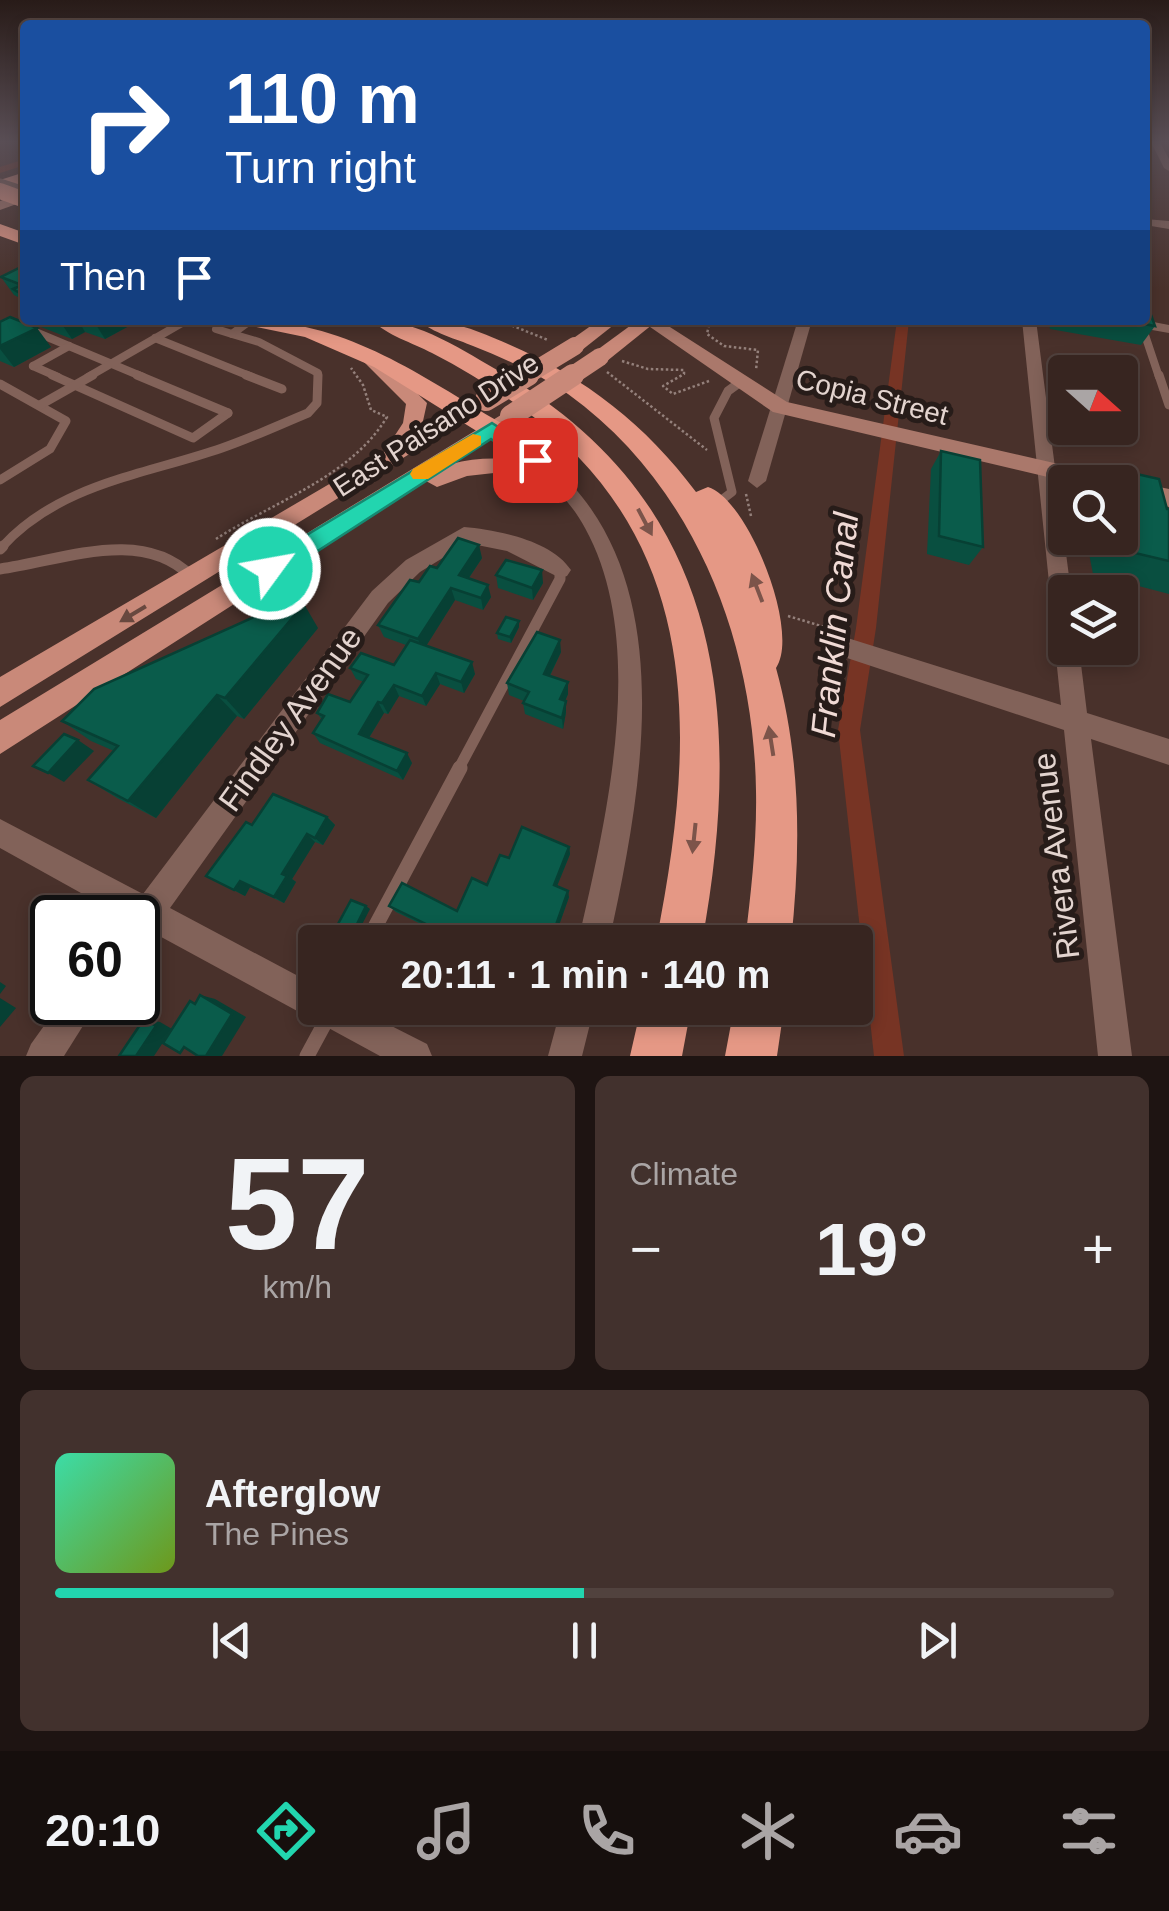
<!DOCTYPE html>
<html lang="en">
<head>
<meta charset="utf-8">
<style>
	:root { --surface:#372520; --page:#42312d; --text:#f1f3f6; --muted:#aaa5a5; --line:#51423e; --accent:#22d5af }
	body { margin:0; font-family:Arial,sans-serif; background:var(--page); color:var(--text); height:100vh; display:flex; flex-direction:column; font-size:38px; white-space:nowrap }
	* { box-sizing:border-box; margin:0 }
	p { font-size:32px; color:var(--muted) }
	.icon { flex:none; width:55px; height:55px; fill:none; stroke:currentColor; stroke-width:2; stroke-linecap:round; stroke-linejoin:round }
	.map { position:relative; height:1056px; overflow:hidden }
	.side { display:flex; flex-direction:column; gap:20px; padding:20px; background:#1e1412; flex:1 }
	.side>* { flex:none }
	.top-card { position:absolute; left:20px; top:20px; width:1130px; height:305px; border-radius:10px; box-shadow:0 5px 15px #0003,0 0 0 2px var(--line); background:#1a4fa0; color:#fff; overflow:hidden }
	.needle { width:65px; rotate:111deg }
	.tools { position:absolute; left:1048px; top:355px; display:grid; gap:20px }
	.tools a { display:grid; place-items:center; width:90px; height:90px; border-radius:10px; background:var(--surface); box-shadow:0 5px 15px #0003,0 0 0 2px var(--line); font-size:50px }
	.speed { position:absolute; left:30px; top:895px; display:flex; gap:20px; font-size:50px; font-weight:700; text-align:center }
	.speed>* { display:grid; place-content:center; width:130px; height:130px; border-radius:50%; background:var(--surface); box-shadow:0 5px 15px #0003,0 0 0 2px var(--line); line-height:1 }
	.speed .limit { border:5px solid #111; border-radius:15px; background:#fff; color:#111 }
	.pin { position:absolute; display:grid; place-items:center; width:85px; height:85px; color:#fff; margin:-42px; border-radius:20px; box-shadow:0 5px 15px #0006 }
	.me { position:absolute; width:110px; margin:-55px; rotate:58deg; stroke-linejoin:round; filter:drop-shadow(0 0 8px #0008) }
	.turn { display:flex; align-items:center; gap:35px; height:210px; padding:0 40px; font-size:45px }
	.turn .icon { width:130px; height:130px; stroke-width:2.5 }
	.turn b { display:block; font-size:70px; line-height:85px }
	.then { display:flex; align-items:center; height:95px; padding:0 40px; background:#0003; gap:20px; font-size:38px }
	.big { font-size:75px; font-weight:800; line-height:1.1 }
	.side .widget { flex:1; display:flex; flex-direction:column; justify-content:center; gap:15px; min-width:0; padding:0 35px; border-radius:15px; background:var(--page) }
	.side .dial { align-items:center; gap:0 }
	.dial b { font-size:130px; line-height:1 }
	.song { display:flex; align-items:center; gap:30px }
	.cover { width:120px; height:120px; border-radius:15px; background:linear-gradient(135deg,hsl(160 70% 55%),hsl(80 70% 35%)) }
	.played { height:10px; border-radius:5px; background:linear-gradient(90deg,var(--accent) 50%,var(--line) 50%) }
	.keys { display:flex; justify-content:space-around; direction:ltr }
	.heat { display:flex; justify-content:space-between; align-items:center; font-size:55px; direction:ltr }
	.side .tiles { flex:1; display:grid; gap:20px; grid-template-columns:1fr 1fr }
	.widget:last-child { grid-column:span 2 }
	.trip { position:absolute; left:298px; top:925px; width:575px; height:100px; border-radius:10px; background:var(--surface); box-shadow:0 5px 15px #0003,0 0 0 2px var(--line); font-weight:800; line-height:100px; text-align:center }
	.tabs { display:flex; height:160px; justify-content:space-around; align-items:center; background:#160f0d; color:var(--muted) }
	.tabs .icon { width:70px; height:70px }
	.tabs .selected { color:var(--accent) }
	.tabs b { font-size:45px; color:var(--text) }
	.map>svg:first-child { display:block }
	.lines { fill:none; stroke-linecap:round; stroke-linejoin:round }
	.canal { fill:#773424; fill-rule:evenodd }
	.path { stroke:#94807b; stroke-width:2.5; stroke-dasharray:2.5 2.5; stroke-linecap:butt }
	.lane-far3 { stroke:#826259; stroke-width:8 }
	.lane-far2 { stroke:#826259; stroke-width:9 }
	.lane-far1 { stroke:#826259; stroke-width:11 }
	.lane { stroke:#826259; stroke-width:15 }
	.street { fill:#826259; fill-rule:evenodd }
	.secondary { fill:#aa786b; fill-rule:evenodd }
	.primary { fill:#c98979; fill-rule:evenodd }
	.highway { fill:#e59885; fill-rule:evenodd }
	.lane-bridge { stroke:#826259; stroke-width:5 }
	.primary-bridge-far1 { stroke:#c98979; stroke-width:18 }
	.primary-bridge { stroke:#c98979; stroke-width:22 }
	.highway-bridge { stroke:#e59885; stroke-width:16 }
	.wall { fill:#094f40 }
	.shaded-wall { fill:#074034 }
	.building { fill:#0a5c4b; stroke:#074034; stroke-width:2.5 }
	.oneway { fill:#7c544a }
	.oneway2 { fill:#68483f }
	.route { fill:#22d5af; stroke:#168a72; stroke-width:2.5 }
	.slow { fill:#f59e0b }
	.labels { text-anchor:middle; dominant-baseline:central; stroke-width:10; stroke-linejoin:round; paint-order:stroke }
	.street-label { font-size:28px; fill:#e3d4cf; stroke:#271c19 }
	.near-street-label { font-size:32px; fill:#e3d4cf; stroke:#271c19 }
	.near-water-label { font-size:35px; font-style:italic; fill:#f0dad5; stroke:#271c19 }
</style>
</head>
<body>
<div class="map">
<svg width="1169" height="1056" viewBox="0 0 1169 1056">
	<rect width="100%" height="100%" fill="#49312b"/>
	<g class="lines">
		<g class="canal">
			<path d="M25,159V165L0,173V167Z"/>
			<path d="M897,320H909L876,628L860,730L904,1056H874L838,730L856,628Z"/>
		</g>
		<g class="path">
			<path d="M498,320L548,340"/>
			<path d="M710,320L707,334L724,346L758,350L756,370"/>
			<path d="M622,361L648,369L684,370V374L663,386L673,394L709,381"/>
			<path d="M607,372L707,450"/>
			<path d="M746,494L751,516"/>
			<path d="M216,539C273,502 351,477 387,417L371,410L363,385L351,368"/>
			<path d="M788,616L828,628"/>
		</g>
		<g class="lane-far3">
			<path d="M251,320L232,334L259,342L318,373V377"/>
			<path d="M1140,320L1159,377"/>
			<path d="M216,329L232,334"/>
			<path d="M33,331L143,377"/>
			<path d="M155,338L252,377"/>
			<path d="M33,366L58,377"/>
			<path d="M33,366L69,346"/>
			<path d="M88,377L187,320"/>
		</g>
		<g class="lane-far2">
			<path d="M52,375L193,438L228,413"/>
			<path d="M137,375L228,413"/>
			<path d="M246,375L282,389"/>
			<path d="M1159,375L1169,405"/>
			<path d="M0,384L66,421L50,449L0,480"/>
			<path d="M40,405L93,375"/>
			<path d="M715,505L732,492L714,418L728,391L739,383"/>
			<path d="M1,548C58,484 144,475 222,448C251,438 279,425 308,413L317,403L318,375"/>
		</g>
		<g class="lane-far1">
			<path d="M0,549L3,546"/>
			<path d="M0,569C61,561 141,526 191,576"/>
			<path d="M458,770L560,579V570"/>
		</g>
		<g class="lane">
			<path d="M367,942L460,768"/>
			<path d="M307,1056L333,1008"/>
		</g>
		<g class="street">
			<path d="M1151,142H1160L1169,159V171L1164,168Z"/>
			<path d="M1145,219L1169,221V229L1145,225Z"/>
			<path d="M798,320H812L766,481L757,488L748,481Z"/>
			<path d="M1022,320H1036L1071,592H1065V648H1079L1087,713L1169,739V765L1091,739L1132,1056H1098L1064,730L838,655L830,652L826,645L830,638L838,635L1061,705L1055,648L1062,640L1054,631Z"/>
			<path d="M1111,320H1143L1169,325V333L1118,324Z"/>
			<path d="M492,423C512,430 532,448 548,462C684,575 642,791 609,942H578C606,820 649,644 585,528C563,487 523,459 486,433L483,429Z"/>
			<path d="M464,527C497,530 551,540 571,570L567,576L560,578L507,551L467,543L420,572L388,603L170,908L315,985V1008H356L427,1044L432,1056H380L152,932L138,941V918H126L0,848V819L143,894L372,591L406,560Z"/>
			<path d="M61,1002H98L64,1056H26L31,1044Z"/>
			<path d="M561,1008H594L582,1056H548Z"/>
		</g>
		<g class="secondary">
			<path d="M25,192V201L0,210V201Z"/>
			<path d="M640,320H659L787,402L1102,474L1113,481L1120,479L1169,489V507L1120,495V482H1069L773,412Z"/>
		</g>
		<g class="primary">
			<path d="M599,320H620L582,350H568V342Z"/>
			<path d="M638,320H658L607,361H593V353Z"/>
			<path d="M373,355L380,357L427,403L421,430L475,398L482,397L492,403L0,707V677L384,452L403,423L406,404L363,361Z"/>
			<path d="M511,409L518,411L522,416L518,421L451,464C488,454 525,459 562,469L566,475L562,481L554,483L494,473L467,476L437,487L426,481L0,754V720Z"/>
		</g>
		<g class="highway">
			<path d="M25,172V182L0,190V180Z"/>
			<path d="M0,224L25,233V245L0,236Z"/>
			<path d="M244,320C345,320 418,374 501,423L505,429L501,435H483L374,367L305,337L247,325Z"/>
			<path d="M372,320C420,320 463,351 504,374C723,503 744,712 702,942H656C696,741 706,542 523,409C494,388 463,369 432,353C413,343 386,335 372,320Z"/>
			<path d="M419,320C453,320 478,331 508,344C586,378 646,425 696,492L708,487C747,498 801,631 776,668C801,758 801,849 791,942H745C751,892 757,841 756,791C754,639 693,484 568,394C539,374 506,359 473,346C457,339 432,333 419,320Z"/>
			<path d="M641,1008H691L682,1056H630Z"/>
			<path d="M734,1008H784L777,1056H725Z"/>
		</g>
		<path class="lane-bridge" d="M0,181L25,189"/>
		<g class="primary-bridge-far1">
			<path d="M524,377L575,346"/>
			<path d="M570,377L600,357"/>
		</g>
		<g class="primary-bridge">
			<path d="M486,400L528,375"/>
			<path d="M511,416L573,375"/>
		</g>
		<path class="highway-bridge" d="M0,191L25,200"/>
	</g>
	<g class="wall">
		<path d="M25,265V306L18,297L14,295L1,277Z"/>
		<path d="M36,320H140L105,339L85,332L72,339L41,327Z"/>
		<path d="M846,320H874L872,325Z"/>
		<path d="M1048,320H1145L1155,326L1141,345L1050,329Z"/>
		<path d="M0,322L51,347L14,367L0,361Z"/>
		<path d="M941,451L983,547L969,565L927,554L931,469Z"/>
		<path d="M1101,466L1169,509V594L1093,574L1086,538H1120V482H1088Z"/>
		<path d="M482,558L469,578L491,597L483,610L455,600L426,646L475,674L464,693L440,684L426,706L399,696L388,714L384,713L369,738L412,763L403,780L320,743L313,733L322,720L317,713L350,702L364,682L356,679L350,668L394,665L406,645L384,637L378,625L419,582L437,568Z"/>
		<path d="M496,575L543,583L533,600L498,588Z"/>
		<path d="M519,627L511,643L498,639L497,633Z"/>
		<path d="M318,628L244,719L237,716L156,818L117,798L88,780L114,751L91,741L62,721Z"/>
		<path d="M561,652L550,676L568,694L565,701L566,712L563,729L525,714L523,703L524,701L509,695L507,683Z"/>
		<path d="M327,817L335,825L323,845L315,842L292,879L296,882L284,903L250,887L245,896L206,876L252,825Z"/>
		<path d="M569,847L570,854L557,886L569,897L553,942H444L429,935L423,930L425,926L396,912L389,906L457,911L487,885L509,858Z"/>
	</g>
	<g class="shaded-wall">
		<path d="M59,320H78L85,332L72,339Z"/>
		<path d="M93,320H140L105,339Z"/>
		<path d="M37,328L51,347L14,367L0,349V346Z"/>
		<path d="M479,545L482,558L462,588L459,575Z"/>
		<path d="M542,570L543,583L533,600L532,588Z"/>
		<path d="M488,585L491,597L483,610L481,598Z"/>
		<path d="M451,588L455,600L423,651L418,639Z"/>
		<path d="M304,604L318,628L244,719L225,698Z"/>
		<path d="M519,621V627L511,643L510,637Z"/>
		<path d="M560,640L561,652L545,685L544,674Z"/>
		<path d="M472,662L475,674L464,693L461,682Z"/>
		<path d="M436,673L440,684L426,706L422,696Z"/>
		<path d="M568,682V694L561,710L560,699Z"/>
		<path d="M394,685L399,696L388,714L382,703Z"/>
		<path d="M217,695L237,716L156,818L128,801Z"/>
		<path d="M566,701V712L563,729L562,718Z"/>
		<path d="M378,702L384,713L365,744L359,734Z"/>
		<path d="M78,740L94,751L64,782L48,773Z"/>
		<path d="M407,753L412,763L403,780L397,771Z"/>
		<path d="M327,817L335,825L323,845L315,838Z"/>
		<path d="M307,834L315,842L292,879L296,882L284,903L274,897L282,874Z"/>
		<path d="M569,847L570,854L555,891L554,885Z"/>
		<path d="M240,881L250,887L245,896L234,890Z"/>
		<path d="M568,891L569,897L553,942H550Z"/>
		<path d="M366,906L370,909L353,942H348Z"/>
		<path d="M0,982L6,986L0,994Z"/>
		<path d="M200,995L215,999L246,1017L222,1056H206Z"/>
		<path d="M0,998L16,1008L0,1027Z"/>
		<path d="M144,1019L160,1022L172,1029L154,1056H136Z"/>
	</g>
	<g class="building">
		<path d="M25,265V296L13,289L22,285L1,277Z"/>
		<path d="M1145,311L1150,312L1155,326L1123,320H1145Z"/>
		<path d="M10,317L37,328L0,346V322Z"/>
		<path d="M941,451L980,460L983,547L939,536Z"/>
		<path d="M1101,466L1159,479L1167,509H1169V561L1118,549L1116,538H1120V482H1104Z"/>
		<path d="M458,538L479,545L459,575L488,585L481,598L451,588L418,639L378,625L410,580L419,582L430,566L437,568Z"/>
		<path d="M506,560L542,570L532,588L496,575Z"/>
		<path d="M292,600L304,604L225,698L217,695L128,801L88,780L118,746L62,721L94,689Z"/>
		<path d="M506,617L519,621L510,637L497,633Z"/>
		<path d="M537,632L560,640L544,674L568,682L560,699L566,701L562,718L523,703L529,692L507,683Z"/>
		<path d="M410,640L472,662L461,682L436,673L422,696L394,685L382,703L378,702L359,734L407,753L397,771L313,733L324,716L317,713L328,694L350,702L368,675L350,668L361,653L394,665Z"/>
		<path d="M64,734L78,740L48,773L33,766Z"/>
		<path d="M273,794L327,817L315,838L307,834L282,874L287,876L274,897L240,881L234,890L206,876L246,822L252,825Z"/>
		<path d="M522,827L569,847L554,885L568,891L550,942H450L423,930L426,924L389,906L402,883L457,911L472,878L487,885L500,855L509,858Z"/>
		<path d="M351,900L366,906L348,942H342L331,937Z"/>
		<path d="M200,995L232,1014L206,1056H198L184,1047L180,1053L163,1043L190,1001L195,1004Z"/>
		<path d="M144,1019L156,1026L136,1056H119Z"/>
	</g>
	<defs><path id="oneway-solid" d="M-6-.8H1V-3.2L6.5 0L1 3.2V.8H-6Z" transform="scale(2.5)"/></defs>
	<g class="oneway">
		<use href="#oneway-solid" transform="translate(645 522) rotate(62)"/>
		<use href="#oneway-solid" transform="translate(757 588) rotate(-111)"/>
		<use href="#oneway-solid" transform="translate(771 741) rotate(-99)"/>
		<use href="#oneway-solid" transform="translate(694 838) rotate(96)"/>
	</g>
	<use class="oneway2" href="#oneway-solid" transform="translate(133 614) rotate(149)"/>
	<linearGradient id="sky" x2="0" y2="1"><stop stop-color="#281b18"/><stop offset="0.49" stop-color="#594e55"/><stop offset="1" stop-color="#594e55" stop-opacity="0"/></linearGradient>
	<rect width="1169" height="289" fill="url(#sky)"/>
	<path class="route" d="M492,423L542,455L545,460L542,465H527L491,439L279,576H262L258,569L262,562Z"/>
	<path class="slow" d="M473,434L481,436V445L428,479H413L410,474L413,469Z"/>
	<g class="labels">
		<g class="street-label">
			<text transform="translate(872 397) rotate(14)">Copia Street</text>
			<text transform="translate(436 425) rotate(-33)">East Paisano Drive</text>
		</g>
		<g class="near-street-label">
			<text transform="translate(290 719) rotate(-54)">Findley Avenue</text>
			<text transform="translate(1056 856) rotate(-97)">Rivera Avenue</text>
		</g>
		<g class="near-water-label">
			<text transform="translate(834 625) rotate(-84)">Franklin Canal</text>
		</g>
	</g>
</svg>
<div class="tools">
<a><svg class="needle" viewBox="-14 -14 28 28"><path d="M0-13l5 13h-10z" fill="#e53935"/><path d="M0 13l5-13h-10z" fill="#aaa5a5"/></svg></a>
<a><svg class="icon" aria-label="search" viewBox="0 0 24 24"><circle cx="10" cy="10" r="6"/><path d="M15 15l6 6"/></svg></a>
<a><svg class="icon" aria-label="layers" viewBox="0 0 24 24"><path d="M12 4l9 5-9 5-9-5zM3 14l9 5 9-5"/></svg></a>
</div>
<div class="speed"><div class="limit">60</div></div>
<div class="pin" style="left:535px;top:460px;background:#d93025"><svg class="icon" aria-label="arrive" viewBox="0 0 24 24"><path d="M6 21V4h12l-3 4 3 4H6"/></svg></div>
<svg class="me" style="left:270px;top:569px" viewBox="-20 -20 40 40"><circle r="17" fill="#22d5af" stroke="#fff" stroke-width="3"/><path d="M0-11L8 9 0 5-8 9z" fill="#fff"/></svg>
<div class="trip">20:11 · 1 min · 140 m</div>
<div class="top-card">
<div class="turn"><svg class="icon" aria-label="right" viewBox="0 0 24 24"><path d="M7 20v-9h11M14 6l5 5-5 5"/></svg><div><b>110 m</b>Turn right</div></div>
<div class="then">Then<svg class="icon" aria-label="arrive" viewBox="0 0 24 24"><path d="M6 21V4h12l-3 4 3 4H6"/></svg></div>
</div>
</div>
<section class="side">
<div class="tiles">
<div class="widget dial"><b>57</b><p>km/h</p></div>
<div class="widget"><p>Climate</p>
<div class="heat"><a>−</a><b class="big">19°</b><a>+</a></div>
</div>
<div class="widget">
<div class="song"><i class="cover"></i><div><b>Afterglow</b><p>The Pines</p></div></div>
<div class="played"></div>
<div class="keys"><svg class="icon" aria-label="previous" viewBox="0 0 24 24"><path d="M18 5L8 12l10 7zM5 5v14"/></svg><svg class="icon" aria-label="pause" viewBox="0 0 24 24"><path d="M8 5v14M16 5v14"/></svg><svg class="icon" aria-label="next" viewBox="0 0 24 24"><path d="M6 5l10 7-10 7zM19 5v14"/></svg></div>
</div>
</div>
</section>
<nav class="tabs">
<b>20:10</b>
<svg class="icon selected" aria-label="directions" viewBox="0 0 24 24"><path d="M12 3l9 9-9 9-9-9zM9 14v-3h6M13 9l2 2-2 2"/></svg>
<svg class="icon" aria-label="music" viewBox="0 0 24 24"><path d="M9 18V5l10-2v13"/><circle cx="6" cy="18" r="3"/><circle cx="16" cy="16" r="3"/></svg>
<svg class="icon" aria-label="phone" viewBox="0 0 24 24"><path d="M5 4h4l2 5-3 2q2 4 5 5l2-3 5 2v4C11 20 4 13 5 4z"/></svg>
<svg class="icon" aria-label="climate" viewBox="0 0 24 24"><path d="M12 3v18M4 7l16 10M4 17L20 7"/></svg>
<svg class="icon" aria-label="car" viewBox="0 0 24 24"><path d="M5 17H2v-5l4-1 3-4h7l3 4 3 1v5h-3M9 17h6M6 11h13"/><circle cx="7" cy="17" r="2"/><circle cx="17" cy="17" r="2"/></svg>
<svg class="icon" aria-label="filters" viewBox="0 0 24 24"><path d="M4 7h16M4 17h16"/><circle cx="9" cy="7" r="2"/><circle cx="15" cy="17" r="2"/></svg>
</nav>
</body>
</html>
